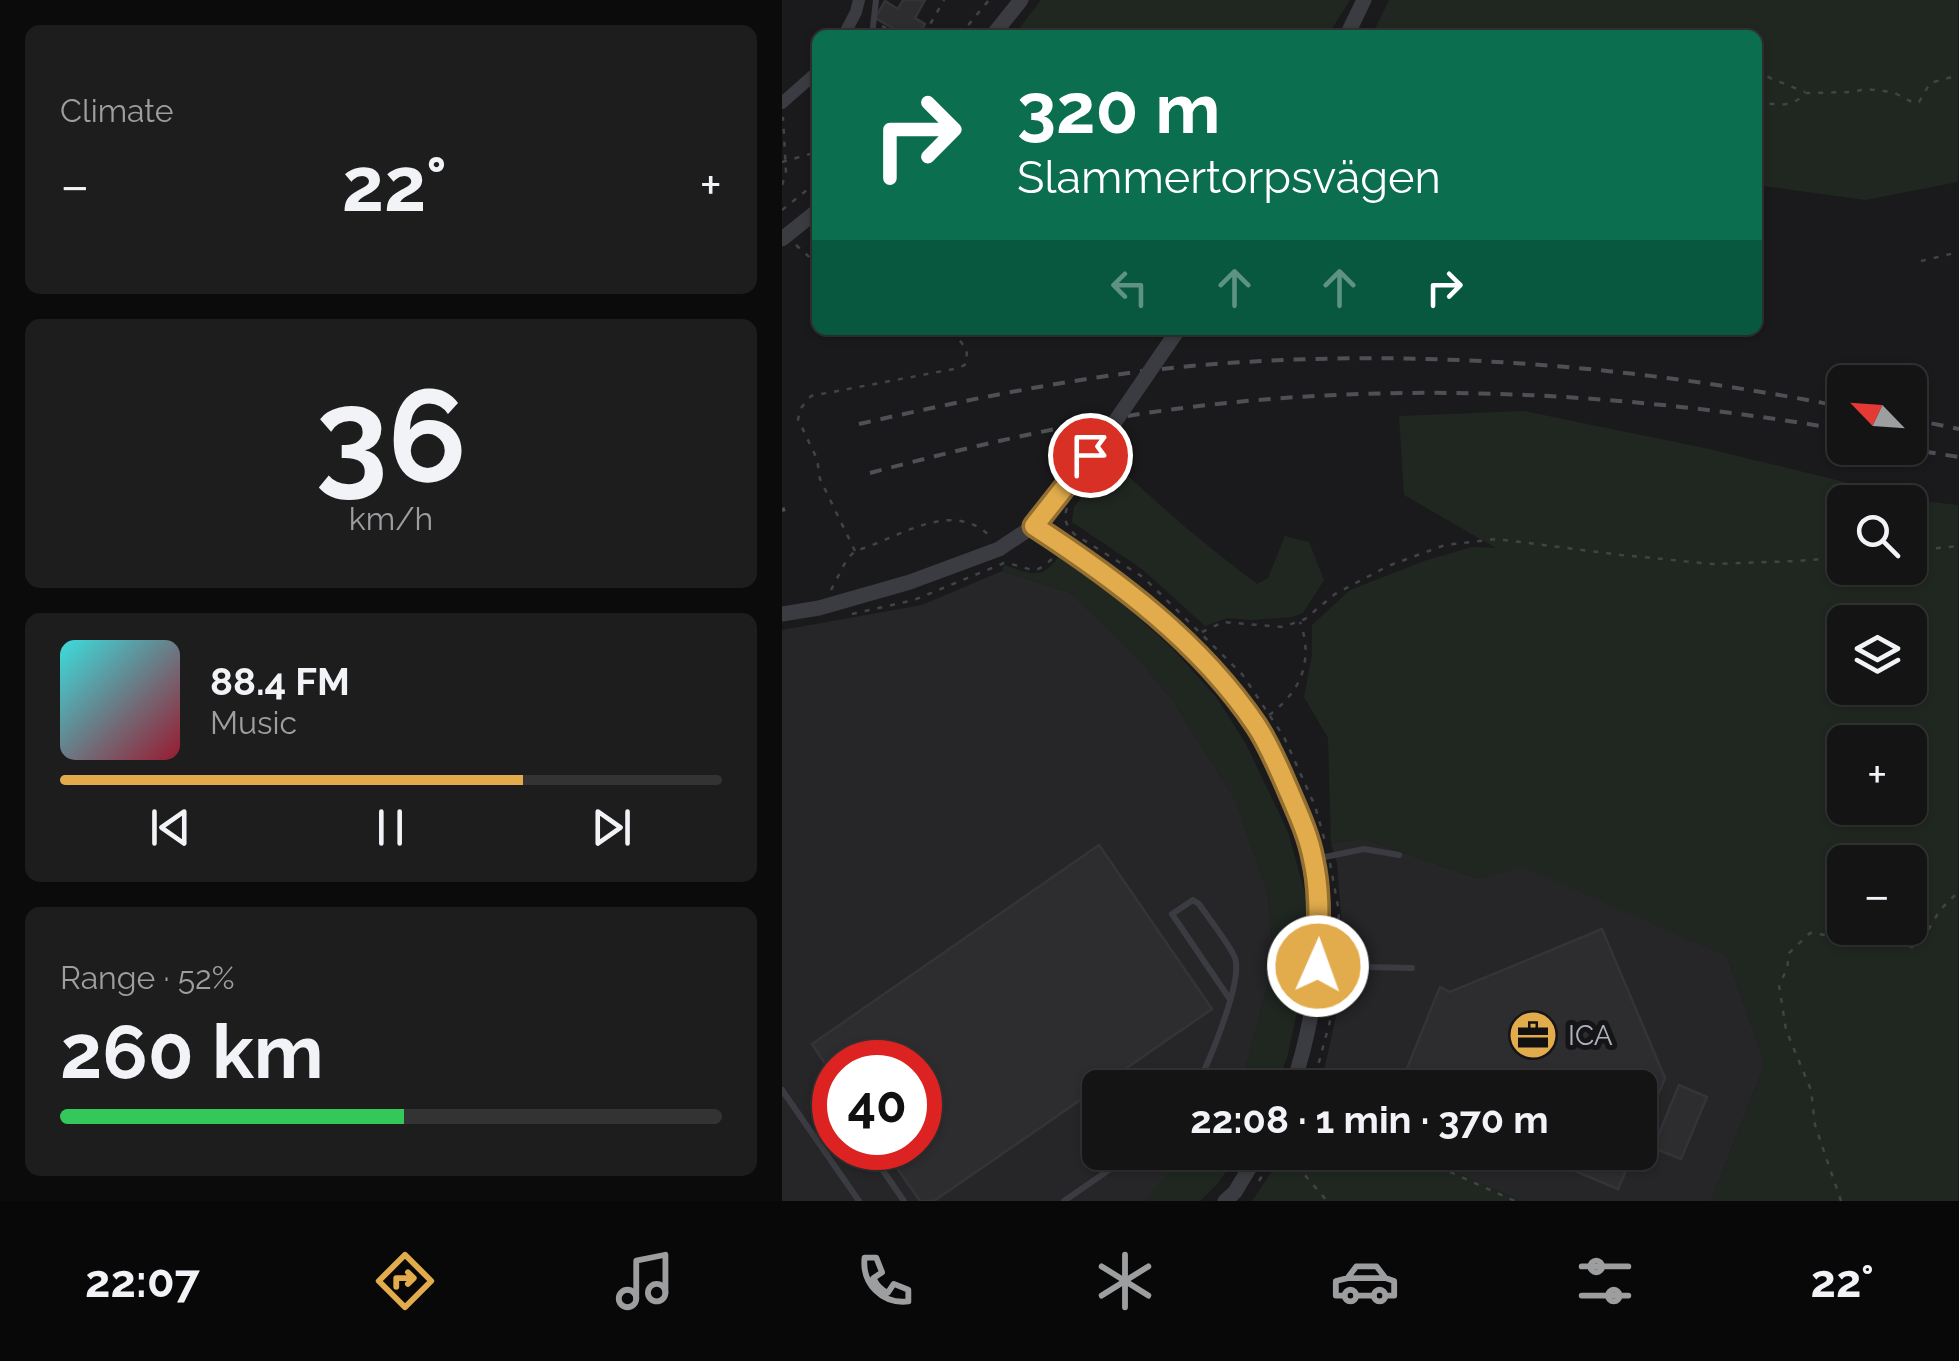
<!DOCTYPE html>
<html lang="en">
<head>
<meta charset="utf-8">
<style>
	:root { --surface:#141415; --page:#1d1d1e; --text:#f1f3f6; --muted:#9d9ea0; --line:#333334; --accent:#e2ac4c }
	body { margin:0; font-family:Raleway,sans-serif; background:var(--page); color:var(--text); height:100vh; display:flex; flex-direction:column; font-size:38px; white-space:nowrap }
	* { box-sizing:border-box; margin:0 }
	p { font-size:32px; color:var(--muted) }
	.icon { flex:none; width:55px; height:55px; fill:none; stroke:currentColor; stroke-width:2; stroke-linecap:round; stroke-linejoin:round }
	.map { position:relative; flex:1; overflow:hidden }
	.side { display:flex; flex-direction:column; gap:25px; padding:25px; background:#0b0b0c; width:782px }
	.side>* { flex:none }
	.hud { position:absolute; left:30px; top:30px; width:950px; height:305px; border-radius:15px; box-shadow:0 2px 8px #0004,0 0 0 2px var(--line); background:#0b6e4f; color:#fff; overflow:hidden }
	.needle { width:65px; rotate:295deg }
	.tools { position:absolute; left:1045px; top:365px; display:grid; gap:20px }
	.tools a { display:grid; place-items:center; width:100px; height:100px; border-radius:15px; background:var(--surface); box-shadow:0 2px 8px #0004,0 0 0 2px var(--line); font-size:50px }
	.speed { position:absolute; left:30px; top:1040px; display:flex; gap:20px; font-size:50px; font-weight:700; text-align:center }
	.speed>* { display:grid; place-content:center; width:130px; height:130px; border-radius:50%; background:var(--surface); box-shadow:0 2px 8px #0004,0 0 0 2px var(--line); line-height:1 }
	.speed .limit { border:15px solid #d22; background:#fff; color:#111 }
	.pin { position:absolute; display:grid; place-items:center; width:85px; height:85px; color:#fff; margin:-42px; border:5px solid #fff; border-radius:50%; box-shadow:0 2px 10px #0007 }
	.me { position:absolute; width:110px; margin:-55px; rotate:2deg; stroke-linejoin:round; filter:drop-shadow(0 0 8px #0008) }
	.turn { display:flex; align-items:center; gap:35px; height:210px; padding:0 40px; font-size:45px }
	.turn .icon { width:130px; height:130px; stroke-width:2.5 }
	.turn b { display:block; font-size:70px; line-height:85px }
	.lanes { display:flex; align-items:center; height:95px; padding:0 40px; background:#0003; justify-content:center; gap:50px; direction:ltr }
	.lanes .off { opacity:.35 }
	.big { font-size:75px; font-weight:700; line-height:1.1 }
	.side .widget { flex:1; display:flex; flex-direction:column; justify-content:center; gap:15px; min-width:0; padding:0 35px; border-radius:15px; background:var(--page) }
	.side .dial { align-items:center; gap:0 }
	.dial b { font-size:130px; line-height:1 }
	.song { display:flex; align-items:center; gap:30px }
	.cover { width:120px; height:120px; border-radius:15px; background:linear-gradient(135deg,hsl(180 70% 55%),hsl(350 70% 35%)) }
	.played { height:10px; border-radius:5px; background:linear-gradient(90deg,var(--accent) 70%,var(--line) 70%) }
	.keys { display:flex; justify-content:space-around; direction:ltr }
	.heat { display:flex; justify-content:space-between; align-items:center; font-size:55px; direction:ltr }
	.charge { height:15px; border-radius:8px; background:linear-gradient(90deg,#34c759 52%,var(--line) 0) }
	.trip { position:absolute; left:300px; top:1070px; width:575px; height:100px; border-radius:15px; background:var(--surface); box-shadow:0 2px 8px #0004,0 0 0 2px var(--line); font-weight:700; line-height:100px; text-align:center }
	.menu { display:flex; height:160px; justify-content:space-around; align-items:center; background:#080808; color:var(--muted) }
	.menu .icon { width:70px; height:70px }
	.menu .active { color:var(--accent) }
	.menu b { font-size:45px; color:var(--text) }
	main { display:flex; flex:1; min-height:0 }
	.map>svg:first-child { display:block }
	.built { fill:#262629; fill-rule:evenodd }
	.green { fill:#202721; fill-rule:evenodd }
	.building { fill:#2d2d30; stroke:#343438; stroke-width:2.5 }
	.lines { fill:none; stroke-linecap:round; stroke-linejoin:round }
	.path { stroke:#414347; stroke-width:2.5; stroke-dasharray:5 8; stroke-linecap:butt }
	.service { stroke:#3b3c41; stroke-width:6 }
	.minor { stroke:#3b3c41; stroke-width:12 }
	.tertiary { stroke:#3b3c41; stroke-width:15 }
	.rail { stroke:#4e5055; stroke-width:4; stroke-dasharray:12 10; stroke-linecap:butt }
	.tertiary-bridge { stroke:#3b3c41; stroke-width:15 }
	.route-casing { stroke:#937031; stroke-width:25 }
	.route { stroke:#e2ac4c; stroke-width:18 }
	.labels { text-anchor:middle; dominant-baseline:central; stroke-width:10; stroke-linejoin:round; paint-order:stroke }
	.poi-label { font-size:28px; fill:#aeb2ba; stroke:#151517; text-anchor:start }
</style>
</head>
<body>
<main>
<section class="side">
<div class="widget"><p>Climate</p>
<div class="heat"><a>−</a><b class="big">22°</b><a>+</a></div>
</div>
<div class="widget dial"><b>36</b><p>km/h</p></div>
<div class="widget">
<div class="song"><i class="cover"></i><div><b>88.4 FM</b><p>Music</p></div></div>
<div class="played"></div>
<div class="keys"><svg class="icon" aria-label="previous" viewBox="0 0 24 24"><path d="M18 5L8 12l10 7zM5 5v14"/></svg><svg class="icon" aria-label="pause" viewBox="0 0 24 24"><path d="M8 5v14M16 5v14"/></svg><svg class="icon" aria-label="next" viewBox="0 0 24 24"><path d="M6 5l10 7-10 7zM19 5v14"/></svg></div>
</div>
<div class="widget"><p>Range · 52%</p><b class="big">260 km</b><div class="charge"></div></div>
</section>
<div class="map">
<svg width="1177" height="1201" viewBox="0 0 1177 1201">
	<rect width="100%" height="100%" fill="#1a1a1c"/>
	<g class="built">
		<path d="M220,571L289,593L361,664L390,699L453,799L486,893L492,961L459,1087L318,1088V1152L405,1153L362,1201H0V630L140,605ZM52,1062H138V1148H52Z"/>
		<path d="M582,839L698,879L741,866L945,956L983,1064L929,1201H739L629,1153L858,1152V1088H538L557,1003L562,957L555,863L549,843Z"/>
	</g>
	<g class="green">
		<path d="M259,0H568L546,35H232Z"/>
		<path d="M607,0H1176V182L1083,200L975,185V35H590Z"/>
		<path d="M742,411L927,449L1141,501L1176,505V1201H929L983,1064L945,956L741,867L698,879L582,839L549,843L546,738L522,697L530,655V625L568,590L642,561L690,547L714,548L622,495L617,416ZM1062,502H1128V568H1062ZM1062,622H1128V688H1062ZM1062,742H1128V808H1062ZM1062,862H1128V928H1062Z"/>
		<path d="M328,458C374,504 423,545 475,584L486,578L503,536L527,542L542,580L521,613L510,617L471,620L446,618L423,626L360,569L290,522L292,507Z"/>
		<path d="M277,556L331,595L391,649L434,697L464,744L506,832L526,904L523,976L505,1058L493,1087H459L492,961L486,893L453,799L390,699L361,664L289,593L220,571L222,565C248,573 259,582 277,556Z"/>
		<path d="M405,1152L457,1153L436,1183L418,1201H362Z"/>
		<path d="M503,1152L629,1153L739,1201H470Z"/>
	</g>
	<g class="building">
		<path d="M121,0H143L133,18L143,24L137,35H123L93,18L103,1L116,9Z"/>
		<path d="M317,845L430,1009L152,1201H138L101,1148H138V1062H52V1077L30,1044Z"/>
		<path d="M820,929L883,1078L858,1139V1088H617L658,987L668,992Z"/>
		<path d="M897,1085L925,1097L899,1159L871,1148Z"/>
		<path d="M748,1152H852L836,1189Z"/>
	</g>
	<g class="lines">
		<g class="path">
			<path d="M100,26L117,35"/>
			<path d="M142,35L162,0"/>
			<path d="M178,35L207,0"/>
			<path d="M975,69L988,78L1023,92"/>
			<path d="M975,100C993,106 1010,108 1024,93L1071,92L1083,89L1111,92L1132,103L1137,102L1148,83L1177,75"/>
			<path d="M0,162L35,152"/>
			<path d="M0,185L4,173L1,117"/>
			<path d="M0,210L35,182"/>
			<path d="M14,245L35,264"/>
			<path d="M1139,261L1177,252"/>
			<path d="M285,508C281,519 284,525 292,534L361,577L460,674L502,737L533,806L544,845"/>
			<path d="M73,551L38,479L35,459L16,419L19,408L29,396L177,368L184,364L185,350L170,330"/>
			<path d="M1128,551L1177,546"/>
			<path d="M49,590L65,559L73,551C116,539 168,498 208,536"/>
			<path d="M70,614L132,600L222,563C253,567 249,580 275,554"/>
			<path d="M420,632L441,622L501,627L523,619L553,594L606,566L663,545L715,539L839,555L931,564L1016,561L1062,557"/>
			<path d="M487,715C519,692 532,660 518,622"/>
			<path d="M548,863L557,912L555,959"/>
			<path d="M530,1088L551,1010L554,977"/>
			<path d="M514,1152L516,1167L545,1201"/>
			<path d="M593,1152L668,1172L733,1201"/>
			<path d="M477,1181L495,1152"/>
			<path d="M1059,1201L1033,1125L1029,1090L1004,1030L997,985L1005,969L1007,953L1028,933L1130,947L1145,932L1158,910L1177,891"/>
		</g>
		<g class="service">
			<path d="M90,35L94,0"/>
			<path d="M533,859L582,849L617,855"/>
			<path d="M536,966L630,968"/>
			<path d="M413,1088C426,1065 461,982 453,958C449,946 425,916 417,904L411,900L390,914L447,998"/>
			<path d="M0,1090L77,1201"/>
			<path d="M86,1149L122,1201"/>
			<path d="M282,1201L353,1152"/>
		</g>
		<g class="minor">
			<path d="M62,35L74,12L77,0"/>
			<path d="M0,103L35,72"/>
		</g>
		<g class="tertiary">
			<path d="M211,35L239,0"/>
			<path d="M565,35L582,0"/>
			<path d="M0,239L35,211"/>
			<path d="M253,525C319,570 388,619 440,680C472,718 493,759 512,805C520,823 529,843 532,862C544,938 534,1015 510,1088"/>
			<path d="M0,614L37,608L128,582L217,549L253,525L296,470"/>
			<path d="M443,1201L453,1192L477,1152"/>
		</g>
		<g class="rail">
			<path d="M1128,419L1177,429"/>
			<path d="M77,424C183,400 290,378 398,367C621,346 844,364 1062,407"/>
			<path d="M1120,448L1177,457"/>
			<path d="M88,473C171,451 254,431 339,417C577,378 825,389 1062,430"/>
			<path d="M0,510L3,509"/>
		</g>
		<path class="tertiary-bridge" d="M296,470L330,426L396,330"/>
	</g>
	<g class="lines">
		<g class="route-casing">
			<path id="route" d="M308,455L252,526C335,580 418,642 474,725C488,746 498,771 508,794C517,815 527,837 531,859C539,894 536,931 536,966"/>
		</g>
		<use href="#route" class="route"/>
	</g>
	<defs>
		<g id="office-disc" transform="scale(2.5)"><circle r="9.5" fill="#e2ac4c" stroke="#151517"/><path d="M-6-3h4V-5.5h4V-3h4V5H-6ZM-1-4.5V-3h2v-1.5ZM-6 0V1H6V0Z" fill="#111"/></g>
	</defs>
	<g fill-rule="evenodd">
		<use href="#office-disc" x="751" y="1035"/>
	</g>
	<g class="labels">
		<g class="poi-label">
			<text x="786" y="1035">ICA</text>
		</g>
	</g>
</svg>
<div class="tools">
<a><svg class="needle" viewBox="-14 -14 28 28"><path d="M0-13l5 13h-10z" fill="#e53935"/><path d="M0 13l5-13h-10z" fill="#9d9ea0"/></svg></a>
<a><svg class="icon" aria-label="search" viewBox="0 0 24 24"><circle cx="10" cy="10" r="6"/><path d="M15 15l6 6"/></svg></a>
<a><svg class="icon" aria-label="layers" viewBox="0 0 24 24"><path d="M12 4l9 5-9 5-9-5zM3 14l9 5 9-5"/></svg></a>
<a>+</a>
<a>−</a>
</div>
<div class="speed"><div class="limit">40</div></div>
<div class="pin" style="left:308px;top:455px;background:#d93025"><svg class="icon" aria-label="arrive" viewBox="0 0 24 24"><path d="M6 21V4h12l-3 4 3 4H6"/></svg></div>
<svg class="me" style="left:536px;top:966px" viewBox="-20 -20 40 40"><circle r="17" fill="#e2ac4c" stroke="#fff" stroke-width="3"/><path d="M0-11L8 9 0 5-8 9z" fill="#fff"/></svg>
<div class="trip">22:08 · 1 min · 370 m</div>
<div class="hud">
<div class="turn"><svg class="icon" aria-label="right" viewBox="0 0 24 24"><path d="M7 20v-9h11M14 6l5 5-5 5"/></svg><div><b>320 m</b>Slammertorpsvägen</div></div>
<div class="lanes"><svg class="icon off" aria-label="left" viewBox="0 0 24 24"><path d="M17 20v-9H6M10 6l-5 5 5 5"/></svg><svg class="icon off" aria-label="ahead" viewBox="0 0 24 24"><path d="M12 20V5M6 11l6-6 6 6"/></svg><svg class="icon off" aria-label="ahead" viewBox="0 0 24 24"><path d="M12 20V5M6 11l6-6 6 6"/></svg><svg class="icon" aria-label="right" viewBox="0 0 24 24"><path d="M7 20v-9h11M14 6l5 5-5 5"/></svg></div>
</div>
</div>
</main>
<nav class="menu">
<b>22:07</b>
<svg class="icon active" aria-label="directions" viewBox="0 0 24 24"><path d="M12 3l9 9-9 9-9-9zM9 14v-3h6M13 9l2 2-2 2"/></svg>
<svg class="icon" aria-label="music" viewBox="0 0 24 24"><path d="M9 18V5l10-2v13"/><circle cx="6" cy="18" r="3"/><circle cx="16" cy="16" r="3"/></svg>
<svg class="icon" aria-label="phone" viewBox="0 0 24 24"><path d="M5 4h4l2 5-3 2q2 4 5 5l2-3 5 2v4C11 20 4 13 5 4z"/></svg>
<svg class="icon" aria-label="climate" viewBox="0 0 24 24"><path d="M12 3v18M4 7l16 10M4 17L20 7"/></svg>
<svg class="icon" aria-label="car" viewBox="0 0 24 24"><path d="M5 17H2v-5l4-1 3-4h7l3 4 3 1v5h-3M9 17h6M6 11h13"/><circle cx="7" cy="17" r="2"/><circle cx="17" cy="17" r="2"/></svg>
<svg class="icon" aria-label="filters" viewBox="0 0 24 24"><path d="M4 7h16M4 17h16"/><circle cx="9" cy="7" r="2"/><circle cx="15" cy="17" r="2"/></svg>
<b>22°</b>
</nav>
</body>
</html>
